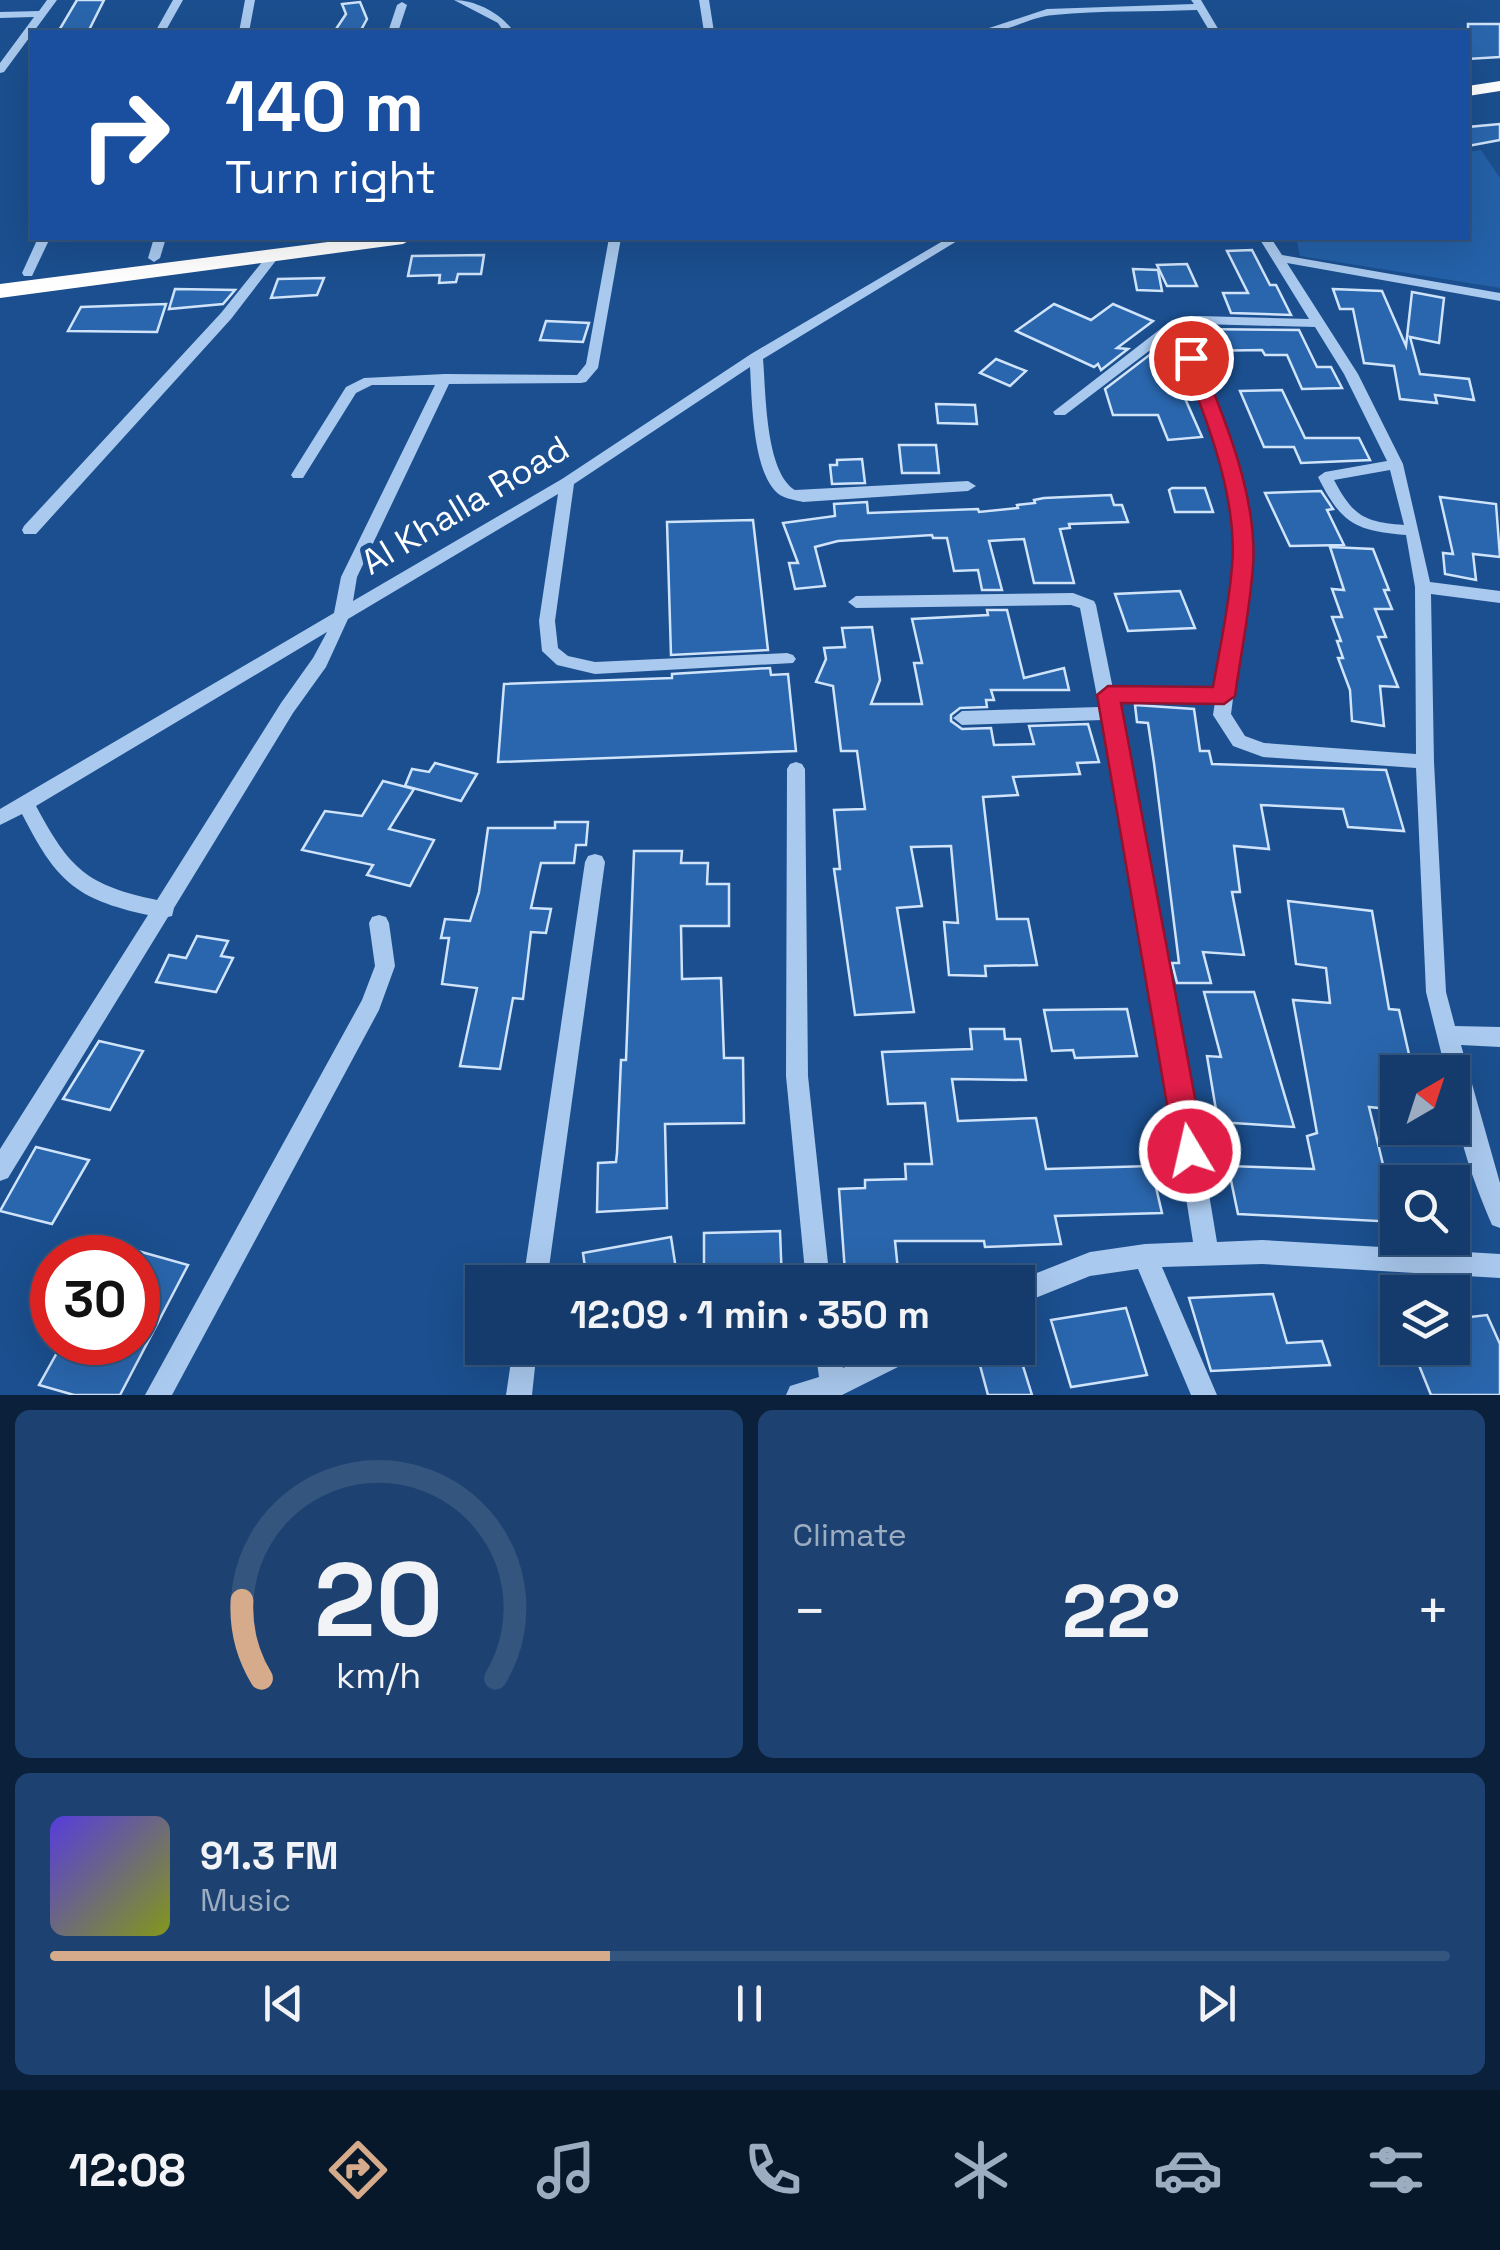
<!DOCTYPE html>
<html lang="en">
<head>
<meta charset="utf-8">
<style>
	:root { --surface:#143b6b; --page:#1d4271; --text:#f1f3f6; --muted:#9dadc1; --line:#33557e; --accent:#d6ab8b }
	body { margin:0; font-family:"Space Grotesk",sans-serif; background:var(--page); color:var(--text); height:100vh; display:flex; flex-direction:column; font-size:38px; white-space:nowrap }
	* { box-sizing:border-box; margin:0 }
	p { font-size:32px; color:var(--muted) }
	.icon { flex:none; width:55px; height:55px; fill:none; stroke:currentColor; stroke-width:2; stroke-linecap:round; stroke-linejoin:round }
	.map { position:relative; height:1395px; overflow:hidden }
	.panel { display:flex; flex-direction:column; gap:15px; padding:15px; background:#0b203b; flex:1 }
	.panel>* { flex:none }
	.top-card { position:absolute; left:30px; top:30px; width:1440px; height:210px; border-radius:0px; box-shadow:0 10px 40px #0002,0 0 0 2px var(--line); background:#1a4fa0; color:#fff; overflow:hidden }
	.needle { width:65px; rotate:39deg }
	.fabs { position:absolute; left:1380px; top:1055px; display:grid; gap:20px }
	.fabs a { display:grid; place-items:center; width:90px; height:90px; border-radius:0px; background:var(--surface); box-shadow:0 10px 40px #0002,0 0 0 2px var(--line); font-size:50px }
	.speed { position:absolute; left:30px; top:1235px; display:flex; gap:20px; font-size:50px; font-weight:700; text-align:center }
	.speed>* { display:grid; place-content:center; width:130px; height:130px; border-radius:50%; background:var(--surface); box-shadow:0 10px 40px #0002,0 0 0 2px var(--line); line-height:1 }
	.speed .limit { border:15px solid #d22; background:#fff; color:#111 }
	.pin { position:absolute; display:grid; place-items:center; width:85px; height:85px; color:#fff; margin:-42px; border:5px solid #fff; border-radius:50%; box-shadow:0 2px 10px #0007 }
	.me { position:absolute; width:110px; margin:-55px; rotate:351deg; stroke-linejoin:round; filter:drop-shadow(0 0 8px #0008) }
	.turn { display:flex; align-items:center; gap:35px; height:210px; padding:0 30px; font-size:45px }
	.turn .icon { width:130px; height:130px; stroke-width:2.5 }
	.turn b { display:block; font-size:70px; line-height:85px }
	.big { font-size:75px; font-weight:800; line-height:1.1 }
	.panel .tile { flex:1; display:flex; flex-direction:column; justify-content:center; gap:15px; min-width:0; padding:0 35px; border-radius:15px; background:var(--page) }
	.panel .dial { align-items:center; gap:0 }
	.dial svg { height:260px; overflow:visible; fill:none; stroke:var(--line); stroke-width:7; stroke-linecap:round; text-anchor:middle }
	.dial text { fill:var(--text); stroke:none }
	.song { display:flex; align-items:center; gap:30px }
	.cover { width:120px; height:120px; border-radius:15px; background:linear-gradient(135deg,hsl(250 70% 55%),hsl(70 70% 35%)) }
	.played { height:10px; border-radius:5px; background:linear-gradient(90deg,var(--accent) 40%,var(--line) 40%) }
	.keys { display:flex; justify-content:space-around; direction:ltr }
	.heat { display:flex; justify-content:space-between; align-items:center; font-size:55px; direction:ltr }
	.panel .tiles { flex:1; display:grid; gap:15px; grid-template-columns:1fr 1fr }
	.tile:last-child { grid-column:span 2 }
	.trip { position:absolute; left:465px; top:1265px; width:570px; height:100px; border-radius:0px; background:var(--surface); box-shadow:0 10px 40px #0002,0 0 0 2px var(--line); font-weight:800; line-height:100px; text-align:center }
	.tab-bar { display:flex; height:160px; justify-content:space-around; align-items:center; background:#08182b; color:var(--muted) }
	.tab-bar .icon { width:70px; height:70px }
	.tab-bar .selected { color:var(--accent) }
	.tab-bar b { font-size:45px; color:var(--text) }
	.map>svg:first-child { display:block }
	.green { fill:#2461a8 }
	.building { fill:#2a66ad; stroke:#cfe3fa; stroke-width:2.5 }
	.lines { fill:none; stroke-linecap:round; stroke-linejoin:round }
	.minor { fill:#a9c9ee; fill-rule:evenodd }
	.highway { fill:#fff; fill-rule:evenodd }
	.route { fill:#e11d48; stroke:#92132f; stroke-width:2.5 }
	.labels { text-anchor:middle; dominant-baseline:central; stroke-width:10; stroke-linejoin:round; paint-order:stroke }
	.street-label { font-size:35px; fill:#fff; stroke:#1b4f8f }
</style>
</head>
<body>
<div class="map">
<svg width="1500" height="1395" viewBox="0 0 1500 1395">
	<rect width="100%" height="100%" fill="#1b4f8f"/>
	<path class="green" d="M1481,150L1500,178V288L1300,256L1296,238H1468V152Z"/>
	<g class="building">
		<path d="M77,0H104L88,32H58Z"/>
		<path d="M360,2L367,19L361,30L336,29L346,14L342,4Z"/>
		<path d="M1468,24H1500V57L1468,59Z"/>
		<path d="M1500,124V140L1468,146V127Z"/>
		<path d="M1252,250L1270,285H1276L1291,315L1231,313L1223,293H1248L1227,251Z"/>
		<path d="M484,255L481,274H458L456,282L439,283L440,275L408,276L412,256Z"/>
		<path d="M1187,264L1197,286H1167L1157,265Z"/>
		<path d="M1133,269L1158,270L1162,291L1137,290Z"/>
		<path d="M324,278L317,295L271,298L278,279Z"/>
		<path d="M175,289L235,290L223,304L169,309Z"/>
		<path d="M1333,289L1382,291L1406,346L1412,292L1444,298L1439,343L1410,337L1420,374L1469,379L1474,400L1435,395L1437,403L1400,399L1394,366L1364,363L1353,309H1340Z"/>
		<path d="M166,304L157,332L68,331L81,307Z"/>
		<path d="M1054,304L1091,320L1113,304L1153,321L1117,348L1128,349L1101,370L1098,364L1094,367L1016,331Z"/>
		<path d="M546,321L589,323L583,342L540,340Z"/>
		<path d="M1191,329L1299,330L1317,367H1331L1342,388L1302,389L1287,355H1265L1262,350L1200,351Z"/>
		<path d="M1156,350L1164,351L1202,437L1168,440L1158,415H1113L1105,389Z"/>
		<path d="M996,359L1026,371L1010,386L980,373Z"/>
		<path d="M1282,390L1305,438H1359L1370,460L1301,463L1294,447H1264L1240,391Z"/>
		<path d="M936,404L975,405L977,424L938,423Z"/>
		<path d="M899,445H936L939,473H902Z"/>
		<path d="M862,459L865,483L832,484L830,465H837V460Z"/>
		<path d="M1172,488H1205L1213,512H1175L1169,490Z"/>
		<path d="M1321,491L1333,509L1327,510L1344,545L1290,546L1265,493Z"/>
		<path d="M1111,495L1114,505H1122L1128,522L1069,524L1070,528L1060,529L1074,583H1034L1024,539L989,541L1002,590H982L978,570L954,571L947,538H933L932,535L838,541L815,547L825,586L795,589L789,563H798L783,523L835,516L834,504L867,502L868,513L978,509L979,512L1018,508L1017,505L1035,503L1034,500L1044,498Z"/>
		<path d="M1440,497L1496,504L1500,557L1473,554L1476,580L1445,574L1443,553L1453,554Z"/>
		<path d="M753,520L768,650L671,655L667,522Z"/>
		<path d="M1330,547L1373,549L1389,590H1384L1392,609H1375L1386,637H1378L1398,687L1380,686L1384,726L1352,721L1350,690L1338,658H1343L1337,641H1341L1332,617H1342L1332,589L1344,590Z"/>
		<path d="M1180,591L1195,628L1128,631L1115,594Z"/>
		<path d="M987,610H1007L1024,678L1064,668L1069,690H991L994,700H986L987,707L960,708L951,715V721L962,729L991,728L994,745L1034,744L1029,726L1088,724L1099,762L1077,763L1080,774L1013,777L1018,795L983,797L997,919H1028L1037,965L985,966L986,976L949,975L944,922L958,923L951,846L911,847L922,906L897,908L914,1012L855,1015L834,869H840L834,810L865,809L857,751H841L833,686L816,682L826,659L824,648L845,647L842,628L872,627L880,680L871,704H922L914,663H922L912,619L988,615Z"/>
		<path d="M770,668L771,675L788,674L796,751L498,762L504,684L672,678V674Z"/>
		<path d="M1135,705L1194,709L1200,751H1209L1212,764L1386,770L1404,831L1348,827L1343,809L1261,805L1269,849L1234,846L1240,892H1232L1244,955L1203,952L1211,983H1177L1172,963H1179L1154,763L1148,723L1137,722Z"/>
		<path d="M435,763L477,774L461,801L405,786L412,769L429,772Z"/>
		<path d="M383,781L414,789L389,829L434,840L410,886L367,875L373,865L302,850L325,811L362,816Z"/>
		<path d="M555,822H588L586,845H576L574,863H541L531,908L551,909L546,933L531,932L523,999L513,998L500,1069L460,1066L477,988L442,984L449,938H441L445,919L470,921L479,892L488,828H555Z"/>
		<path d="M634,851H682L681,863H708L707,884H729V926H681L682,979L721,978L724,1058H743L744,1123L665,1124L667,1208L597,1212L598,1163L616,1162L617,1153L621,1060H626Z"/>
		<path d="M1288,901L1372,911L1389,1009L1399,1010L1413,1072H1398V1110L1369,1107L1397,1222L1238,1214L1228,1166L1314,1169L1307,1136L1317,1133L1293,1000L1330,1003L1326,968L1296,964Z"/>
		<path d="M197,936L228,941L221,956L233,958L216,992L156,982L169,955L186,958Z"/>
		<path d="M1204,992H1254L1294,1127L1218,1122L1207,1056L1221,1057Z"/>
		<path d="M1127,1009L1137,1056L1075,1058L1073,1050L1052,1051L1044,1010Z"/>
		<path d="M970,1029H1004L1005,1039H1020L1026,1080L952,1079L958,1121L1036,1118L1046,1169L1151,1166L1162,1213L1055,1216L1061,1244L985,1247L984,1241H895L898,1270L845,1272L839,1189L865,1188V1180L906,1179L905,1164H932L925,1103L888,1104L882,1052L972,1049Z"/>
		<path d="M99,1041L143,1051L110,1110L63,1099Z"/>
		<path d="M36,1147L89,1160L52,1224L0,1211Z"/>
		<path d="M780,1231L782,1282H704V1233Z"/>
		<path d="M671,1237L678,1282H587L583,1253Z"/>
		<path d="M138,1251L188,1265L120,1395H74L39,1385L63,1342H138Z"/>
		<path d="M1273,1294L1287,1343L1322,1341L1330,1365L1211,1371L1189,1298Z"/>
		<path d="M1126,1308L1147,1375L1071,1387L1051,1320Z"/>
		<path d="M1487,1315L1500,1344V1395H1431L1412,1348H1452V1319Z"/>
		<path d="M1018,1350L1032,1395H988L978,1358Z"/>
	</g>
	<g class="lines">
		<g class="minor">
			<path d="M47,0H57L4,72L0,73V63L34,17L0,18V12L39,11Z"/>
			<path d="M173,0H183L165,32H155Z"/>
			<path d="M245,0H255L249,32H239Z"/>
			<path d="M454,0C476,0 502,14 514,32H504L498,23Z"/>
			<path d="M699,0H709L714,32H704Z"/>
			<path d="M1191,0H1201L1220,32H1210L1197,10C1150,12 1101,10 1054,15C1026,17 1010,34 977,32L1047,9L1194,4Z"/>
			<path d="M402,2L407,5L398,32H388L397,5Z"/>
			<path d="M38,238H50L32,276H24L22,273Z"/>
			<path d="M154,238H166L160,258L154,262L148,258Z"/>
			<path d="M609,238H621L598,368L586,382L581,383L449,384L357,577L353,601L562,479L751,354L948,238H962L763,359C766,391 765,472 795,490L968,481L976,486L968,491L803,502C796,500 786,499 780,495C752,476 752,398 750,367L574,484L555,621L558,648L568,656L595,662L787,653L793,655L796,659L793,663L595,674L557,665L542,651L539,621L558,494L348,619L326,667L293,713L174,908L172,916L168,917L8,1178L0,1181V1149L148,915C74,899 56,880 22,814L0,825V809L334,613L341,577L435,385H372L356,393L303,478H293L291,475L346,387L364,378L445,374L577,375L586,364ZM327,632L313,658L281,703L157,900C86,885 70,869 36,806Z"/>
			<path d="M1259,238H1271L1282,255L1500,293V301L1287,263L1358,374L1403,464L1430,582L1500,591V603L1431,594L1434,762L1446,992L1455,1026L1500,1027V1047L1461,1045L1500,1183V1228L1492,1225C1472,1178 1452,1123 1452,1072H1446L1426,992L1416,768L1263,757L1233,746L1213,715L1215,702L1116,701L1121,713L1119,717L1179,1014L1217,1242L1262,1240L1500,1254V1278L1262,1264L1162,1267L1217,1395H1191L1138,1269L1090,1276L1018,1305V1282H1014L1090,1252L1145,1244L1193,1242L1157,1014L1102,720L962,725L953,718L962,711L1099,707L1080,608L1071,605L856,608L848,602L856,596L1073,593L1094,601L1096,605L1113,689L1217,690L1235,562L1226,476L1213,429L1174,332L1065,415H1055L1053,412L1172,320L1199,316L1309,319ZM1199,324L1315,327L1344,374L1387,461L1325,472L1318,477C1341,523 1355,531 1406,535L1415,587L1416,754L1264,743L1245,736L1231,714L1251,562L1240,476L1227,429L1185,326ZM1390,470L1404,525C1364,522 1353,516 1334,480Z"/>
			<path d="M275,250L281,254L231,319L36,534H24L22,530L24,526L221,313L271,251Z"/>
			<path d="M796,762L802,764L805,769L808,1076L830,1282H806L786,1076L787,769L790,764Z"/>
			<path d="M595,854L602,856L605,862L547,1282H523L585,862L588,856Z"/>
			<path d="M379,915L386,917L389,923L395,966L379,1010L172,1395H145L362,1000L375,966L369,923L372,917Z"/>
			<path d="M513,1348H537L532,1395H506Z"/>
			<path d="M815,1348H839L843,1368L883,1348H921L918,1357L842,1395H786L790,1386L819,1377Z"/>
		</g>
		<g class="highway">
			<path d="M1500,81V91L1468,96V86Z"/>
			<path d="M359,238H414L403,244L0,298V284Z"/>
		</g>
	</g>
	<path class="route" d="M1191,353L1200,358C1225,419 1258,499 1253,566C1250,609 1241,653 1235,696L1224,704L1121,703L1205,1151L1200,1161L1190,1165L1180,1161L1175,1151L1097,695L1108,686L1213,687C1220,647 1229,606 1232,566C1238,499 1207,419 1182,358Z"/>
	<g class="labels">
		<g class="street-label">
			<text transform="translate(465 505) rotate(-31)">Al Khalla Road</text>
		</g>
	</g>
</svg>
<div class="fabs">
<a><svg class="needle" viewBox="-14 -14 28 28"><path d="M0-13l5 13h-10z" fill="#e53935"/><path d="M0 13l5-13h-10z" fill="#9dadc1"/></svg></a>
<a><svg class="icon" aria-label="search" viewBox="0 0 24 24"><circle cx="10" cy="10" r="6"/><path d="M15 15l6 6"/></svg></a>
<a><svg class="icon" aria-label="layers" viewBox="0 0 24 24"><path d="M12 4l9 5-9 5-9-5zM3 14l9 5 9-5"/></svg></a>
</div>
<div class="speed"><div class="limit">30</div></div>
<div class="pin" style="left:1191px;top:358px;background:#d93025"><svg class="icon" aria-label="arrive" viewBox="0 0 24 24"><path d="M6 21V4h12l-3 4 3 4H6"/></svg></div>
<svg class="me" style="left:1190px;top:1151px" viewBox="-20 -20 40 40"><circle r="17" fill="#e11d48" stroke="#fff" stroke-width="3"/><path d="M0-11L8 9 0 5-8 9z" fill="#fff"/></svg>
<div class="trip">12:09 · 1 min · 350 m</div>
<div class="top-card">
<div class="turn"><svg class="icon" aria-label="right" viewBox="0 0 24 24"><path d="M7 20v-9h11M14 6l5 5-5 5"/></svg><div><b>140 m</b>Turn right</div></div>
</div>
</div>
<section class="panel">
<div class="tiles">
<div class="tile dial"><svg viewBox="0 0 100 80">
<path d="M14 69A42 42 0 1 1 86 69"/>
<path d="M14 69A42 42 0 0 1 8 45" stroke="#d6ab8b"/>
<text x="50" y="56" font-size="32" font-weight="700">20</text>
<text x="50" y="72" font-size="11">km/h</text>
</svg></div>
<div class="tile"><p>Climate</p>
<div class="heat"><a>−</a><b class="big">22°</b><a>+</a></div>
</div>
<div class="tile">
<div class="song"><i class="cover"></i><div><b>91.3 FM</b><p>Music</p></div></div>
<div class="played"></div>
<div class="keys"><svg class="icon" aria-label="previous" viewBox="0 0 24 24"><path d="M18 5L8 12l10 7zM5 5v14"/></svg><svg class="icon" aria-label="pause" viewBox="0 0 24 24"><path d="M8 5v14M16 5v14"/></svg><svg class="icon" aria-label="next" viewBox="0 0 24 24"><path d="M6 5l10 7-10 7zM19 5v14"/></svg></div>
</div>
</div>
</section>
<nav class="tab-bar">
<b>12:08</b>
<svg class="icon selected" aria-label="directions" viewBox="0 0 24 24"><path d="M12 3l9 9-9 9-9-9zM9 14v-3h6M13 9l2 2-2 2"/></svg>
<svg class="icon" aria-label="music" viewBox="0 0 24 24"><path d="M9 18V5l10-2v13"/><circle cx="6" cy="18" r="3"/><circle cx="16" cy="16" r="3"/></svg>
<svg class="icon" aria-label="phone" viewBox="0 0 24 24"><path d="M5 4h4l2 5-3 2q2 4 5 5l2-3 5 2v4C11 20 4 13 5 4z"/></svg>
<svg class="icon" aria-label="climate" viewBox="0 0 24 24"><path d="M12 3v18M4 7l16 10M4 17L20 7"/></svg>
<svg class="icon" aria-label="car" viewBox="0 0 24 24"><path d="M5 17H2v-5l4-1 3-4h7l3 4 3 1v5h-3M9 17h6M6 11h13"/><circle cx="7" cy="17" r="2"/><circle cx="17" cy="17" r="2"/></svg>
<svg class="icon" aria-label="filters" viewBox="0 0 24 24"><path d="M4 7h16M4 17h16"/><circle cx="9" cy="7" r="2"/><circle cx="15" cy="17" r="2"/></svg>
</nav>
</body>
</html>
